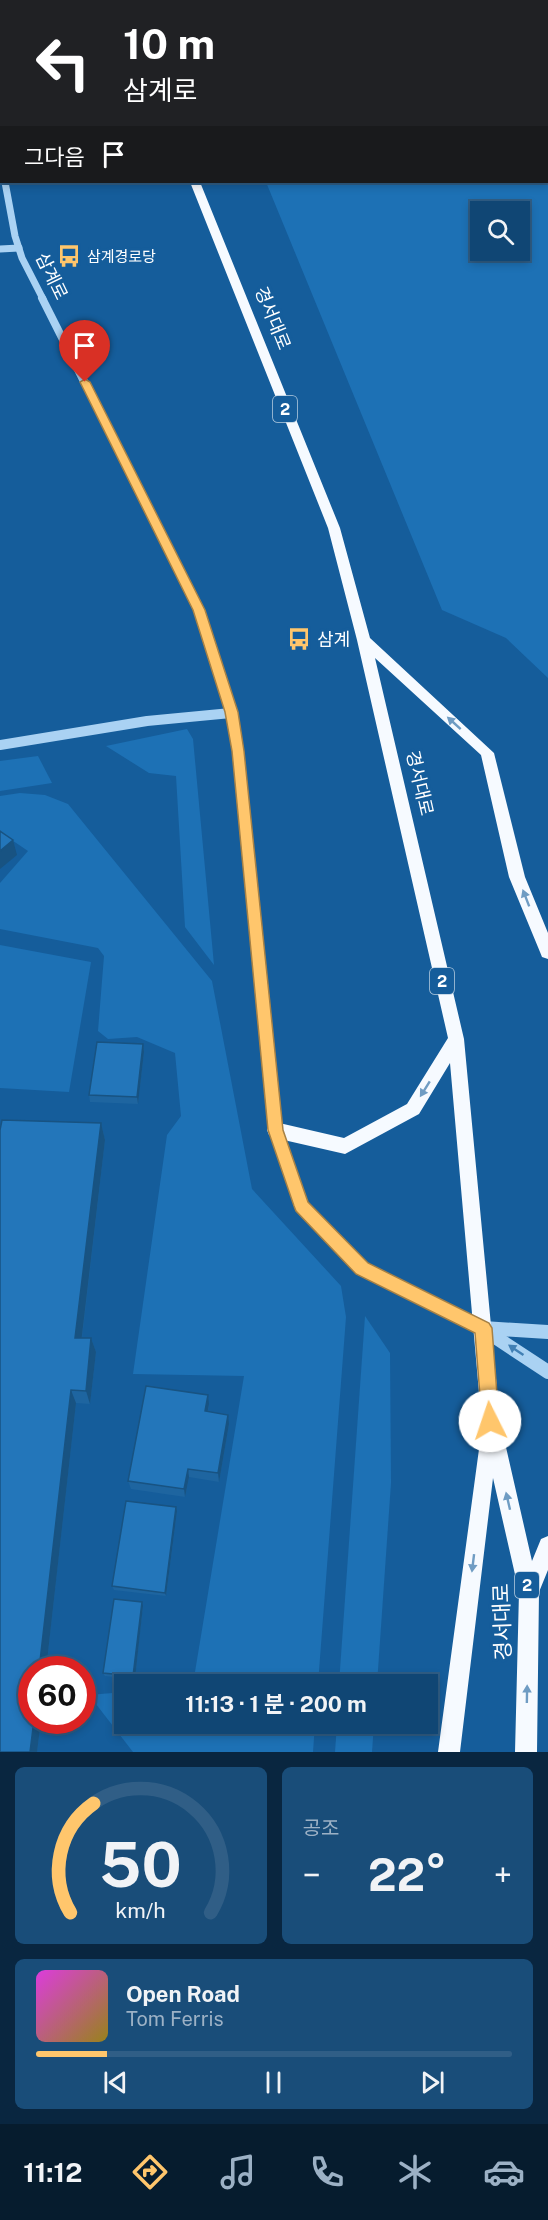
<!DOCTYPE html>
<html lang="ko">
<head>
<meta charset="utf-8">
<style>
	:root { --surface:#104674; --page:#194d79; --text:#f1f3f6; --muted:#9cb1c5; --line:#305e86; --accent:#ffc66c }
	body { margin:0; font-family:"Public Sans","Noto Sans KR",sans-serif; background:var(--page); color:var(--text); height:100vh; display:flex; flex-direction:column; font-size:22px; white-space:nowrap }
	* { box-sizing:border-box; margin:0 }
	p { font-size:20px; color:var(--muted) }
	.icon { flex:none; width:33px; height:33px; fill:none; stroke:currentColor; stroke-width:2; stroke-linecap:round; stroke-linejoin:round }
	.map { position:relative; height:1752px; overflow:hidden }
	.sheet { display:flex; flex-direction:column; gap:15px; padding:15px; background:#092640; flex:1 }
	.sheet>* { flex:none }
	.banner { position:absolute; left:0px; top:0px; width:549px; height:183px; box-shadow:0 3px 9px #0003,0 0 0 2px var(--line); background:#202124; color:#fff; overflow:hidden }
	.controls { position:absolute; left:470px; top:201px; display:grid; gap:12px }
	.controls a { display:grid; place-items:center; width:60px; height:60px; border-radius:0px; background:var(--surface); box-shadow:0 3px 9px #0003,0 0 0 2px var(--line); font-size:30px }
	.speed { position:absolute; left:18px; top:1656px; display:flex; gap:12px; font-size:30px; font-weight:700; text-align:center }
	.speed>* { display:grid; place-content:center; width:78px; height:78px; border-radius:50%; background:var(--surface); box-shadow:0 3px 9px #0003,0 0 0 2px var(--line); line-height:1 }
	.speed .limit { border:9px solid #d22; background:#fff; color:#111 }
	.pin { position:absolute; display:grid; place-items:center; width:51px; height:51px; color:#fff; margin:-62px -26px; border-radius:50% 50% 50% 0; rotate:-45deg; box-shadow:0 0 6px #0007 }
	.pin .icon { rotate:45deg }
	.me { position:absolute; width:66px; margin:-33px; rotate:356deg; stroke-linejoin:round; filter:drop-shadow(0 0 4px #0008) }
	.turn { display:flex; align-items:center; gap:21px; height:126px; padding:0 24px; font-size:27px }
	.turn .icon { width:78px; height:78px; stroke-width:2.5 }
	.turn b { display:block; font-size:42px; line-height:51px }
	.then { display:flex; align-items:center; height:57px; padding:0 24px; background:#0003; gap:12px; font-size:22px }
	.big { font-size:45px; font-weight:700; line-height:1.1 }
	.sheet .tile { flex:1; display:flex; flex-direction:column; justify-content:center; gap:9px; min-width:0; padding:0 21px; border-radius:9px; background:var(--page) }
	.sheet .dial { align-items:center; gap:0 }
	.dial svg { height:156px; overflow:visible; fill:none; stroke:var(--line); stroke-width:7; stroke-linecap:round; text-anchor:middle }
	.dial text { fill:var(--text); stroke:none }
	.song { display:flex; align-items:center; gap:18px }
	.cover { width:72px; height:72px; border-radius:9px; background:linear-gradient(135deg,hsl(300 70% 55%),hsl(50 70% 35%)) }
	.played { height:6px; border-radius:3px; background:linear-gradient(90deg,var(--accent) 15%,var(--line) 15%) }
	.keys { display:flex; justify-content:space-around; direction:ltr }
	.heat { display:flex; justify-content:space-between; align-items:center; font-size:33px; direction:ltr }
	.sheet .tiles { flex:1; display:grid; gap:15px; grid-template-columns:1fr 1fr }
	.tile:last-child { grid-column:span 2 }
	.trip { position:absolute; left:114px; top:1674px; width:324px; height:60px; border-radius:0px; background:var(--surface); box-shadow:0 3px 9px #0003,0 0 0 2px var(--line); font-weight:700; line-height:60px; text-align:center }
	.menu { display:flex; height:96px; justify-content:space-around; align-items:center; background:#061c2e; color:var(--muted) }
	.menu .icon { width:42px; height:42px }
	.menu .on { color:var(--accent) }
	.menu b { font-size:27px; color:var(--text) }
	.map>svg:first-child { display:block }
	.green { fill:#1d71b5; fill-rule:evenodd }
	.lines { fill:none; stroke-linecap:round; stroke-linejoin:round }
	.minor-far3 { stroke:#aad2f3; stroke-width:7 }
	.minor-far2 { stroke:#aad2f3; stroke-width:8 }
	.minor-far1 { stroke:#aad2f3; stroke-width:10 }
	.minor { stroke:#aad2f3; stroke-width:14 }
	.major { fill:#f6faff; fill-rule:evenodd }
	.wall { fill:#1e65a0 }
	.shaded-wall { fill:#185382 }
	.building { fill:#2376ba; stroke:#185382; stroke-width:1.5 }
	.oneway { fill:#6f9cc3 }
	.oneway2 { fill:#4280b5 }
	.route { fill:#ffc66c; stroke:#a68146; stroke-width:1.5 }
	.labels { text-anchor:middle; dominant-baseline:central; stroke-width:6; stroke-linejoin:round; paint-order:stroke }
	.far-poi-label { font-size:15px; fill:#fff; stroke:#155d9b; text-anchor:start }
	.shield { fill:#155d9b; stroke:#b9cee1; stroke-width:1.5 }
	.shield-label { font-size:16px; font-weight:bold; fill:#fff }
	.street-label { font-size:18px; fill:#fff; stroke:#155d9b }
	.poi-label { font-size:18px; fill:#fff; stroke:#155d9b; text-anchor:start }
	.near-street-label { font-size:21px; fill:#fff; stroke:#155d9b }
</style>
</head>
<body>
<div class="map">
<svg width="548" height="1752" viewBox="0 0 548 1752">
	<rect width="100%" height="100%" fill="#155d9b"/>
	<g class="green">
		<path d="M190,0H548V678L506,638L442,610L266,182H548V2ZM480,212H519V250H480Z"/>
		<path d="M187,729L193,739L214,965L185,927L176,776L149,773L106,746Z"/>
		<path d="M38,756L52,783L0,791V761Z"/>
		<path d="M20,793L45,795L68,804L212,981L252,1189L341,1286L346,1317L318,1684H193L244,1376L133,1374L167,1135L181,1116L175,1053L137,1037L108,1039L98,1031L104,956L98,948L0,929V883L28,851L0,832V796Z"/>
		<path d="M0,945L91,962L69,1092L0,1088Z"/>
		<path d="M365,1316L390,1353L391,1483L377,1684H339Z"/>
		<path d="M124,1692V1724H315L313,1752H133L89,1695Z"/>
		<path d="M337,1724H374L372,1752H335Z"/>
	</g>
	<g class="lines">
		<g class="minor-far3">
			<path d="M0,138L2,154"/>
			<path d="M5,182L15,236L22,258L43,299"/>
			<path d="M0,249L19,248"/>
		</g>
		<path class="minor-far2" d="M42,298L199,610L220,676"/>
		<g class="minor-far1">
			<path d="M219,675L231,713L238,751L275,1130L283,1152"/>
			<path d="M0,745L147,721L231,713"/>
		</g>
		<g class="minor">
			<path d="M282,1150L302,1206L362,1269L483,1328L548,1332"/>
			<path d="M483,1329L548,1372"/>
		</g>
		<g class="major">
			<path d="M119,0H127L128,2H120Z"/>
			<path d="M190,182H200L340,528L370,638L494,753L525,877L548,933V959L542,957L540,952L509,877L481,755L375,658L464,1039L500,1421L532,1561L541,1539L548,1536V1570L539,1592L537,1752H515L519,1592L493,1478L460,1752H438L482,1427L450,1063L419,1114L345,1154L275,1138L269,1135L267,1130L269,1125L275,1122L344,1138L407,1104L448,1038L357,640L328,528Z"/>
		</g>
	</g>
	<g class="wall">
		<path d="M143,1044L144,1052L138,1104L90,1102L89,1095Z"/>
		<path d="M101,1123L105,1140L82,1338H91L96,1352L90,1404L76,1403L46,1670H32V1720H41L37,1752H0Z"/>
		<path d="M209,1404L208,1412L229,1424L219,1482L189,1477L185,1497L131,1489L128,1481Z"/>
		<path d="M176,1507L177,1511L166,1596L114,1590L112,1586Z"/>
		<path d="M143,1606L135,1679L105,1676L103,1673Z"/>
	</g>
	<g class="shaded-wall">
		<path d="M13,840L17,855L0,869V851Z"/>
		<path d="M143,1044L144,1052L138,1104L137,1097Z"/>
		<path d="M101,1123L105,1140L80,1352L75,1338Z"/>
		<path d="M91,1338L96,1352L90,1404L86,1391Z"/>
		<path d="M71,1390L76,1403L46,1670H39Z"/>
		<path d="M208,1395L209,1404L206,1420L205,1411Z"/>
		<path d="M228,1415L229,1424L219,1482L218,1473Z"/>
		<path d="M188,1469L189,1477L185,1497L184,1489Z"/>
		<path d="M176,1507L177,1511L166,1596L165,1593Z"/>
		<path d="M142,1602L143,1606L135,1679L133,1676Z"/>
		<path d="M34,1720H41L37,1752H30Z"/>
	</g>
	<g class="building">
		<path d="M0,831L13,840L0,851Z"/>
		<path d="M97,1042L143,1044L137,1097L89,1095Z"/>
		<path d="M2,1120L101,1123L75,1338H91L86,1391L71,1390L39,1670H32V1720H34L30,1752H0V1130Z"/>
		<path d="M146,1386L208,1395L205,1411L228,1415L218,1473L188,1469L184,1489L128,1481Z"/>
		<path d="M126,1501L176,1507L165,1593L112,1586Z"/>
		<path d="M114,1599L142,1602L133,1676L103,1673Z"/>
	</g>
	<defs><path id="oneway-solid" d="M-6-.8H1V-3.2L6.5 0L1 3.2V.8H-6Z" transform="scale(1.5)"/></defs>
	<g class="oneway">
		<use href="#oneway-solid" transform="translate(454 723) rotate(-138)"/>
		<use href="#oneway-solid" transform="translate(526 898) rotate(-111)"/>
		<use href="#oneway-solid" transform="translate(425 1089) rotate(122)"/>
		<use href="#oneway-solid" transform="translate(508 1501) rotate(-103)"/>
		<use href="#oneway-solid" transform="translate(473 1563) rotate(97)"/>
		<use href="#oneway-solid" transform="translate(527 1694) rotate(-89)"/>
	</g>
	<use class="oneway2" href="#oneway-solid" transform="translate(516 1350) rotate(-146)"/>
	<path class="route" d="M85,379L90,382L205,610L238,712L244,751L283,1130L308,1202L368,1263L489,1323L492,1328L499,1421L496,1428L490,1430L484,1428L482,1421L475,1333L356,1274L296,1211L294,1206L268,1130L232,751L225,712L193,610L80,382Z"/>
	<defs>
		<g id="bus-bare" transform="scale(1.8)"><path d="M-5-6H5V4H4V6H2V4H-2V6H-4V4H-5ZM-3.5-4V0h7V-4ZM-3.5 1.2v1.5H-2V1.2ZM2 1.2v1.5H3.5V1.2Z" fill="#ffc66c" stroke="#155d9b" stroke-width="2.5" paint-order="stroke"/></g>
	</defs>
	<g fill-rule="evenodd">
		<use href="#bus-bare" x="69" y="256"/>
		<use href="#bus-bare" x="299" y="639"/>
	</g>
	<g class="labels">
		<g class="far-poi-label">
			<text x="87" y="256">삼계경로당</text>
		</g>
		<g class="shield">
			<rect x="273" y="396" width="24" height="26" rx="4.5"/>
			<rect x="430" y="968" width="24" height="26" rx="4.5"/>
			<rect x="515" y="1572" width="24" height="26" rx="4.5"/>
		</g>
		<g class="shield-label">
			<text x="285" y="409">2</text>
			<text x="442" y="981">2</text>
			<text x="527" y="1585">2</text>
		</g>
		<g class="street-label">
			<text transform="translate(52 276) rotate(64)">삼계로</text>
			<text transform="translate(273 318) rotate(68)">경서대로</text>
			<text transform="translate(420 783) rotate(77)">경서대로</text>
		</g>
		<g class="poi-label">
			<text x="317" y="639">삼계</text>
		</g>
		<g class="near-street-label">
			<text transform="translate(502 1622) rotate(-92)">경서대로</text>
		</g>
	</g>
</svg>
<div class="controls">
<a><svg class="icon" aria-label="search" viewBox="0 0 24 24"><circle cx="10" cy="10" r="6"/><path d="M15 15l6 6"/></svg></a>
</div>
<div class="speed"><div class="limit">60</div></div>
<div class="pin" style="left:85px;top:382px;background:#d93025"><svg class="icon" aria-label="arrive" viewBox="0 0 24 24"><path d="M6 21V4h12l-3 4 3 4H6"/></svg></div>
<svg class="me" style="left:490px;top:1421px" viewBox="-20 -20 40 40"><circle r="19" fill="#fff"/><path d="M0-13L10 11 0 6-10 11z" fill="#ffc66c"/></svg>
<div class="trip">11:13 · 1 분 · 200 m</div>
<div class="banner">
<div class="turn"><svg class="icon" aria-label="left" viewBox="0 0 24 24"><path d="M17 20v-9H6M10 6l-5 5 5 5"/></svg><div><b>10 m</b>삼계로</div></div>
<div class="then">그다음<svg class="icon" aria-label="arrive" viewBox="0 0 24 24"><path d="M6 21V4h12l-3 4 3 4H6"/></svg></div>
</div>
</div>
<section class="sheet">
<div class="tiles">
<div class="tile dial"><svg viewBox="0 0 100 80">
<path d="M14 69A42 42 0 1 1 86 69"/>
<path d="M14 69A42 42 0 0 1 26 13" stroke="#ffc66c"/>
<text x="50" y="56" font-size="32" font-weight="700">50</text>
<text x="50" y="72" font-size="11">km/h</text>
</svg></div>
<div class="tile"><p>공조</p>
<div class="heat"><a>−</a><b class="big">22°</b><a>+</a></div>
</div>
<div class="tile">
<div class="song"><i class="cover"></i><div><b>Open Road</b><p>Tom Ferris</p></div></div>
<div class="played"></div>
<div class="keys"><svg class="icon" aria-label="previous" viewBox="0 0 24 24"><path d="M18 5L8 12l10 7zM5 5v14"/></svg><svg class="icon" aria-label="pause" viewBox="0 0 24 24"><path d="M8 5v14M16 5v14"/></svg><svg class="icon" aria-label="next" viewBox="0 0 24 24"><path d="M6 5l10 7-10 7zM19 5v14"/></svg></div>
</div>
</div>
</section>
<nav class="menu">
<b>11:12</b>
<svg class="icon on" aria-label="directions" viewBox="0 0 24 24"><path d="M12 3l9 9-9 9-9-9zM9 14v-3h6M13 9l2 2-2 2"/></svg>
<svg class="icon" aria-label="music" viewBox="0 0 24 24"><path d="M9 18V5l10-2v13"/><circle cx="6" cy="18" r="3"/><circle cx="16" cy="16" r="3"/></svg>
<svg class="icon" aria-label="phone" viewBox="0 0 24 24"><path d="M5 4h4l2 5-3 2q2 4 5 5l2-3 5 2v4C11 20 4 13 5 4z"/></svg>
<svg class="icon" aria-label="climate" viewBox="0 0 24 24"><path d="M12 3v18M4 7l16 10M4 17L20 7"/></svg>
<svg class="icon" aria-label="car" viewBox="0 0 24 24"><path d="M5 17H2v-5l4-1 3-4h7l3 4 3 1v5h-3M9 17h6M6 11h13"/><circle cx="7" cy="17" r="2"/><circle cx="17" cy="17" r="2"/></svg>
</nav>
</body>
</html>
